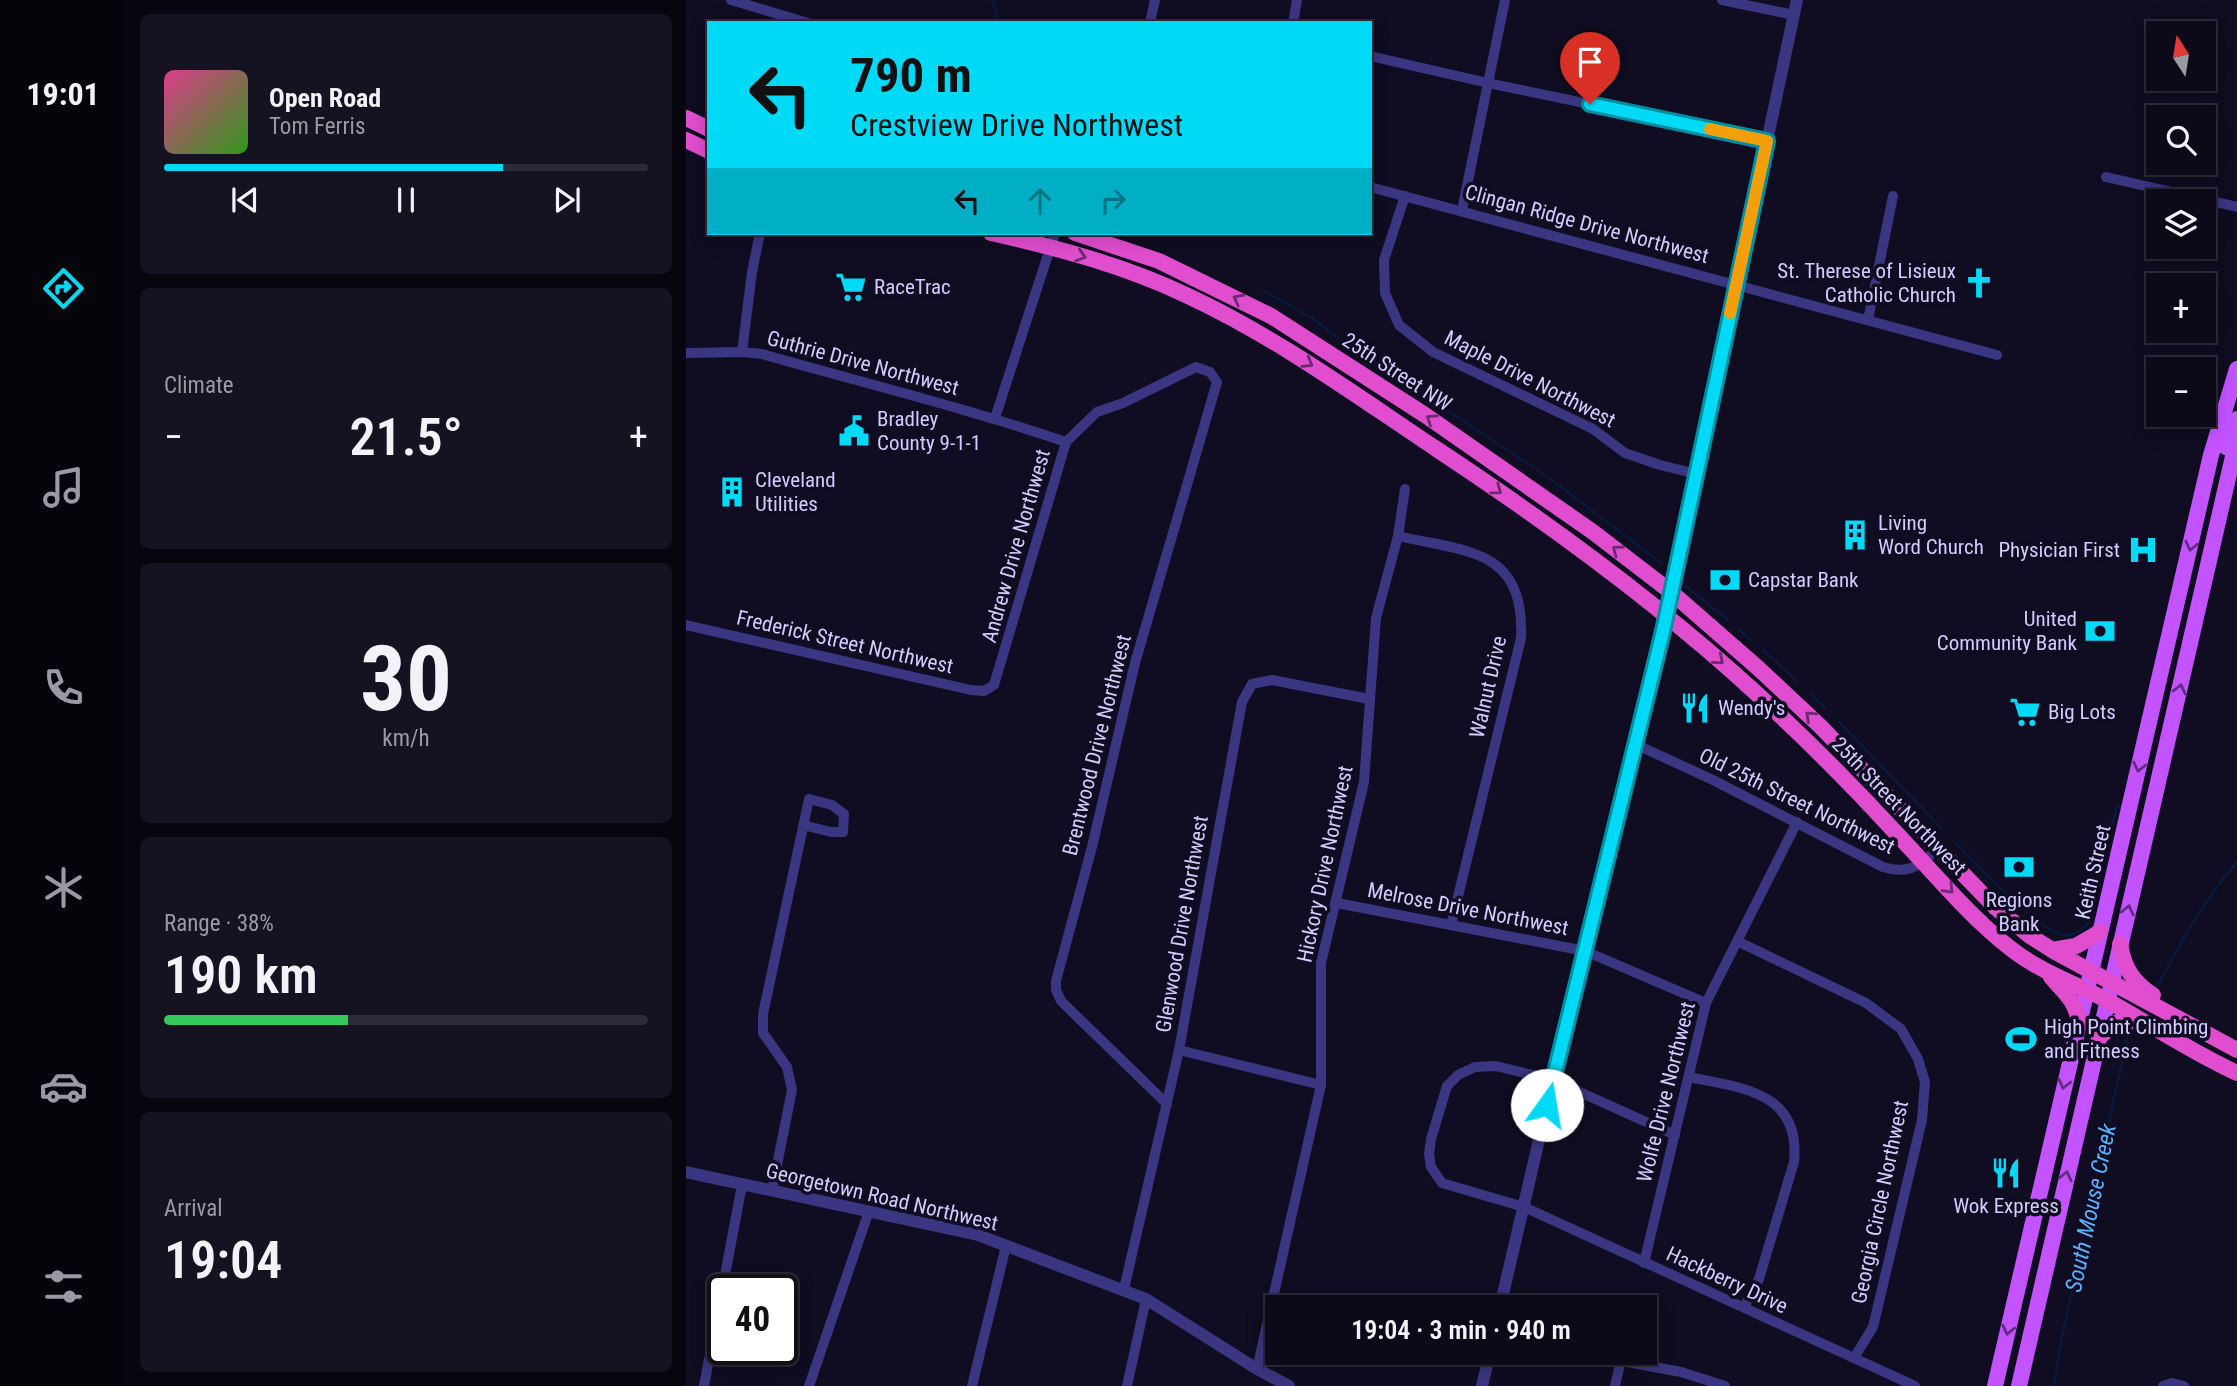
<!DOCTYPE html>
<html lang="en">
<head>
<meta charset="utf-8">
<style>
	:root { --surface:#0c0919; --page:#151222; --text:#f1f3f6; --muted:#9a9aa2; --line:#2c2a38; --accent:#00daf7 }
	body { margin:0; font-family:"Roboto Condensed",sans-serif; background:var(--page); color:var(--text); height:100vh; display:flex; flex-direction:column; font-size:26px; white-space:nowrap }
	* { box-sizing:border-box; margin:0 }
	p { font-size:23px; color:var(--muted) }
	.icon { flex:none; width:38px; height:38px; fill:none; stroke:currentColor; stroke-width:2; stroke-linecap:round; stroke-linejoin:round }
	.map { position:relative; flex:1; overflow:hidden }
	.details { display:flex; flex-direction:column; gap:14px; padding:14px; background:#07050e; width:560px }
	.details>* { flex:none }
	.guide { position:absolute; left:21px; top:21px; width:665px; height:214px; border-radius:0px; box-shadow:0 4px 18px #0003,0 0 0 2px var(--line); background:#00daf7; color:#111; overflow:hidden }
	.needle { width:46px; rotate:348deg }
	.tools { position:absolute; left:1460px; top:21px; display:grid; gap:14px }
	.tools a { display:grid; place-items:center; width:70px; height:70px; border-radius:0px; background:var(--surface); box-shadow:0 4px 18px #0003,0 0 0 2px var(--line); font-size:35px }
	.speed { position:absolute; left:21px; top:1274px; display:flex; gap:14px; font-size:35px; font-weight:700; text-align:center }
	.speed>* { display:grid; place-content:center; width:91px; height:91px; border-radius:50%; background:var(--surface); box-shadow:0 4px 18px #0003,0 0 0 2px var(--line); line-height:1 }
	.speed .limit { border:4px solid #111; border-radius:10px; background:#fff; color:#111 }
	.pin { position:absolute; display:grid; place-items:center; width:60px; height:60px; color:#fff; margin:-72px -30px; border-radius:50% 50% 50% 0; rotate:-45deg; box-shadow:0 0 7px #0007 }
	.pin .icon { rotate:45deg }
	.me { position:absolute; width:77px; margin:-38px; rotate:13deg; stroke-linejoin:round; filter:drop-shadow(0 0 5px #0008) }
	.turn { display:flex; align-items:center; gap:24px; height:147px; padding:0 28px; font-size:32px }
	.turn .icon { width:91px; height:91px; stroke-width:2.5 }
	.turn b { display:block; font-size:49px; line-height:60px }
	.lanes { display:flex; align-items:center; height:66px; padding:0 28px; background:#0003; justify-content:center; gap:35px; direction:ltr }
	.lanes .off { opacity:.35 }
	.big { font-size:52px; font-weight:600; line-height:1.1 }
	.details .tile { flex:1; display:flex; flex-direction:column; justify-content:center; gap:10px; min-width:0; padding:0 24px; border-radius:10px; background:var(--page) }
	.details .dial { align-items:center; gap:0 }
	.dial b { font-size:91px; line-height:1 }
	.song { display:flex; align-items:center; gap:21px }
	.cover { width:84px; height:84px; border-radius:10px; background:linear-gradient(135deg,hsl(330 70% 55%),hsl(110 70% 35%)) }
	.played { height:7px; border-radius:4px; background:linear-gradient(90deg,var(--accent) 70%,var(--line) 70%) }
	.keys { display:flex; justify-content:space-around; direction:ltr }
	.heat { display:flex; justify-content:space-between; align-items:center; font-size:38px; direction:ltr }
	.charge { height:10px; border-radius:5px; background:linear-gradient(90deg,#34c759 38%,var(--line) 0) }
	.trip { position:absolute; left:579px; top:1295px; width:392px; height:70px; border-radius:0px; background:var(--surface); box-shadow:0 4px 18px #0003,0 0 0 2px var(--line); font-weight:600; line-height:70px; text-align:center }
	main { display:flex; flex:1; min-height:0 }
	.dock { display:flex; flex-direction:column; width:126px; justify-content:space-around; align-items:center; background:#05040a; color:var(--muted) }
	.dock .icon { width:49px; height:49px }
	.dock .selected { color:var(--accent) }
	.dock b { font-size:32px; color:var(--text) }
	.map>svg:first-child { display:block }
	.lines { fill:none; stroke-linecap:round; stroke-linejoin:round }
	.stream { stroke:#081b3e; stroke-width:2.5 }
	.minor { stroke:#3a3681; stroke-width:10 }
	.tertiary { stroke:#3a3681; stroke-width:12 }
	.primary { stroke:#c253ff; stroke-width:16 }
	.trunk { stroke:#e04dce; stroke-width:16 }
	.oneway { stroke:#6e296f }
	.oneway2 { stroke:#602c85 }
	.route-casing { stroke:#008ea1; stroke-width:18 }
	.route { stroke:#00daf7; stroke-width:12 }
	.slow { stroke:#f59e0b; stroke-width:12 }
	.labels { text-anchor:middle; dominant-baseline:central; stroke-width:7; stroke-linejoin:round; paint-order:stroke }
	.street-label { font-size:21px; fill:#d3ccff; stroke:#100c21 }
	.poi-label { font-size:21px; fill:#d3ccff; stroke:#100c21; text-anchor:start }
	.water-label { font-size:23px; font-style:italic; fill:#5ab0ff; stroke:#100c21 }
</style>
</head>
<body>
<main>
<nav class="dock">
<b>19:01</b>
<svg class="icon selected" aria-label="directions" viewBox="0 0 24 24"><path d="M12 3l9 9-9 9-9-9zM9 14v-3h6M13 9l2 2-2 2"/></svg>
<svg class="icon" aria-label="music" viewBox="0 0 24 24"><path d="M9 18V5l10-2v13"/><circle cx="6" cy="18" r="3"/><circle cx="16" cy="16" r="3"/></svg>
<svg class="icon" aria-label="phone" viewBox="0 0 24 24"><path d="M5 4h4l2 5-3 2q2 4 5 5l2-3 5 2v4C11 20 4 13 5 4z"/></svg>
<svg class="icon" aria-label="climate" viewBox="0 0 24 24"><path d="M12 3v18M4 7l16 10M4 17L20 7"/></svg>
<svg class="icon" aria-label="car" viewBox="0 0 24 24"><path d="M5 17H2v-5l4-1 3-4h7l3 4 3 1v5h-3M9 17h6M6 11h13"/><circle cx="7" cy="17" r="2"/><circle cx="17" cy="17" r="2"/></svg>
<svg class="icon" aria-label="filters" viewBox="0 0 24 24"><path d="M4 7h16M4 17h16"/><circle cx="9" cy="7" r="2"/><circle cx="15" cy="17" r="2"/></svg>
</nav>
<section class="details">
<div class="tile">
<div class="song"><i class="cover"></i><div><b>Open Road</b><p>Tom Ferris</p></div></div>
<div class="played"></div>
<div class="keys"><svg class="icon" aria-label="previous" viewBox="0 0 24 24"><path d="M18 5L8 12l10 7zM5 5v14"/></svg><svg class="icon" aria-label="pause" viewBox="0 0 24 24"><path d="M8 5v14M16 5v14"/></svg><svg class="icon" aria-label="next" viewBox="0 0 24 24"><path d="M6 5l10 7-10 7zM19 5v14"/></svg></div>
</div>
<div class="tile"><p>Climate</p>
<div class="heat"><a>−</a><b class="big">21.5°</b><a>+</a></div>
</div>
<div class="tile dial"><b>30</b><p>km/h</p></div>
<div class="tile"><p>Range · 38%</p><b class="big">190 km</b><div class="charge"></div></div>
<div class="tile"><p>Arrival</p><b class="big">19:04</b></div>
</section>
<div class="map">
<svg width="1551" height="1386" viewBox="0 0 1551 1386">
	<rect width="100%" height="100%" fill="#100c21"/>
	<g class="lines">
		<g class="stream">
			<path d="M307,0L312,23"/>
			<path d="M577,290L626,318L663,346L858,474L975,563"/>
			<path d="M997,584L1042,620"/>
			<path d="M1053,630L1064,639"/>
			<path d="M1077,650L1112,682"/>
			<path d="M1124,694L1139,708"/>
			<path d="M1153,722L1256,829"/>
			<path d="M1270,843C1288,862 1355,933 1378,935C1384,936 1393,932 1398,928C1409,917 1410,890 1413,876"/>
			<path d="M1416,859L1431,806L1436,807"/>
			<path d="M1471,987C1494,944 1518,899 1551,862"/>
			<path d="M1368,1386L1375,1341L1443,1030"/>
		</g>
		<g class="minor">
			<path d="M45,0L122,23"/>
			<path d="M1036,0L1108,15"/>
			<path d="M464,23L469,0"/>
			<path d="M607,23L611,0"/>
			<path d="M684,56L802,83L1081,141"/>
			<path d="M1420,177L1551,207"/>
			<path d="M684,187L1311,355"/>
			<path d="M719,196L698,260L699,293L713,325L747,352L907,429L939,453L974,465L1011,474"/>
			<path d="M776,210L819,0"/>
			<path d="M1182,320L1207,196"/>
			<path d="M56,352L66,272L74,233"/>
			<path d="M0,353L56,352L76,354C178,383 280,408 380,442"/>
			<path d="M309,418L369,233"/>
			<path d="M712,536C781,552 839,548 835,638L765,925"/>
			<path d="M0,625L285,690L298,691L308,685L380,442L411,412L437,403L510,367L524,372L531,382L449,663L406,847L370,981V990L375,1001L481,1104"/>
			<path d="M949,744L1027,780L1197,867C1225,875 1233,865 1253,848"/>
			<path d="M651,903L899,951L1020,1003"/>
			<path d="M1053,942L1180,1003L1215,1029L1232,1059L1239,1082L1236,1120L1187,1327L1168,1358"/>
			<path d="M493,1050L635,1085"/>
			<path d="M1003,1077C1057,1088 1115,1092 1108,1162L1073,1279L1058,1307"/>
			<path d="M989,1135L867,1080L810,1066L789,1067L772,1075L761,1086L745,1139L743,1154L745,1167L756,1183L838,1207L1229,1386"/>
			<path d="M86,1190L106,1090L101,1067L77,1033V1014L123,799L146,805L158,814L157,832H145L117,825"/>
			<path d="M958,1263L1020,1003L1111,822"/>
			<path d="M438,1289L493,1050L556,702L566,684L586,680L683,699"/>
			<path d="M893,1353L995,1372L1039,1386"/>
			<path d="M571,1369L635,1085V963L678,782L690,618L712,536L719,489"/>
			<path d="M18,1386L56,1185"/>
			<path d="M123,1386L183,1211"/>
			<path d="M286,1386L320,1246"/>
			<path d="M441,1386L460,1299"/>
			<path d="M929,1386L935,1360"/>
			<path d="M1477,1386L1486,1383L1498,1386"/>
		</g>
		<g class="tertiary">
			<path d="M0,1172L292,1235L460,1299L571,1369L603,1386"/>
			<path d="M814,1307L867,1080L977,631L1111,0"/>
			<path d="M796,1386L804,1353"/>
		</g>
		<g class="primary">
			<path d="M1540,447L1551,419"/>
			<path d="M1309,1386L1525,455L1551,369"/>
			<path d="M1333,1386L1551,439"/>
		</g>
		<g class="trunk">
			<path d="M0,118L23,129"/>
			<path d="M0,140L23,151"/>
			<path d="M305,233C372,248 440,266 502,296C590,337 668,394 749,448C861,522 971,602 1070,693C1119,738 1166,785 1211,834C1247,872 1282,915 1324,948C1354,972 1391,984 1424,1002C1467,1026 1507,1053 1551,1073"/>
			<path d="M389,233L473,261L585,316L739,415L907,532L985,592L1072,668L1134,726L1309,907L1344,936L1371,953L1551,1050"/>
			<path d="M1434,944C1438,967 1446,982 1467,995"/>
			<path d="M1366,950L1390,946L1414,932"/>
			<path d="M1365,977C1379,994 1388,998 1393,1021"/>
			<path d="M1413,1037L1432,1022L1454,1021"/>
		</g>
	</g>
	<defs><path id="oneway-chevron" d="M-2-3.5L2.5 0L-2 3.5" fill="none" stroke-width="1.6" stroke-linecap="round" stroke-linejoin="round" transform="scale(1.75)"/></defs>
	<g class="oneway">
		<use href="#oneway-chevron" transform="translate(395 256) rotate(17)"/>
		<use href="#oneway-chevron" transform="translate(552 299) rotate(-152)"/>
		<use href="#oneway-chevron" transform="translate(622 363) rotate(32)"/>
		<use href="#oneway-chevron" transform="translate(745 419) rotate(-146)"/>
		<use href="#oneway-chevron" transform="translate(811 490) rotate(36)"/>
		<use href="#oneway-chevron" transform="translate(931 550) rotate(-143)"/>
		<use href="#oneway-chevron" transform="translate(1033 660) rotate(40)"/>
		<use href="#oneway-chevron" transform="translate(1124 716) rotate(-137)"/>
		<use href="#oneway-chevron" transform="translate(1263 889) rotate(46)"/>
	</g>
	<g class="oneway2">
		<use href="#oneway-chevron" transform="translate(1505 546) rotate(103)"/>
		<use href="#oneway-chevron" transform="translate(1494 689) rotate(-77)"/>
		<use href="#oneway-chevron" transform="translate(1453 767) rotate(103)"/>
		<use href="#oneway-chevron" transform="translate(1442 910) rotate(-77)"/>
		<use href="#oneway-chevron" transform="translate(1378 1084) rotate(103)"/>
		<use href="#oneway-chevron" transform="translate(1380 1176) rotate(-77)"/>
		<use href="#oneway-chevron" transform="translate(1322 1330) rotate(103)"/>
	</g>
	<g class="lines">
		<g class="route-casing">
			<path id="route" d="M861,1105L977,631L1081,141L904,104"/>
		</g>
		<use href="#route" class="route"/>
		<path class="slow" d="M1024,129L1081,141L1044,313"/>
	</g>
	<defs>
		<g id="church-bare" transform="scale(2.415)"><path d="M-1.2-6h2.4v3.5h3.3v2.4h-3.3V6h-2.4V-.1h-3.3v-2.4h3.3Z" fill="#00daf7" stroke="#100c21" stroke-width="2.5" paint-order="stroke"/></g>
		<g id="supermarket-bare" transform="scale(2.415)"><path d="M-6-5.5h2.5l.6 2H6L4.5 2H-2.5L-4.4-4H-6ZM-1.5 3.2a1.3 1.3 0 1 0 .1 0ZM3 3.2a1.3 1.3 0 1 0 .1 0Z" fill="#00daf7" stroke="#100c21" stroke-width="2.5" paint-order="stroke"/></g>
		<g id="civic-bare" transform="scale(2.415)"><path d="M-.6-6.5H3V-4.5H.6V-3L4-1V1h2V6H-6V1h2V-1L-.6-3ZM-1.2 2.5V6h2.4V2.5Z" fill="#00daf7" stroke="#100c21" stroke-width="2.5" paint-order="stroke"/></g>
		<g id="building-bare" transform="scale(2.415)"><path d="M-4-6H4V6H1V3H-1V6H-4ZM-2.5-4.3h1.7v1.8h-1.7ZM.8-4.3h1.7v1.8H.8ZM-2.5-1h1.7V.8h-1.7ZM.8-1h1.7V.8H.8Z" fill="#00daf7" stroke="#100c21" stroke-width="2.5" paint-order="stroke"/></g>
		<g id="hospital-bare" transform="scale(2.415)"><path d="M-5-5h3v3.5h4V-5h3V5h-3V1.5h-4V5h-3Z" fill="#00daf7" stroke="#100c21" stroke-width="2.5" paint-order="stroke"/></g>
		<g id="bank-bare" transform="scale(2.415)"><path d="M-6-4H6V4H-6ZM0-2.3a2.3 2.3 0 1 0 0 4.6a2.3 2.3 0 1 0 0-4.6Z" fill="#00daf7" stroke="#100c21" stroke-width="2.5" paint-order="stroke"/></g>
		<g id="restaurant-bare" transform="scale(2.415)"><path d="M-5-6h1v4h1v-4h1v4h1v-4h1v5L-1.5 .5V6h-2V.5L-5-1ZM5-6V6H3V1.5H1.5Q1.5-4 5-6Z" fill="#00daf7" stroke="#100c21" stroke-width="2.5" paint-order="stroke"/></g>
		<g id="stadium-bare" transform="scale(2.415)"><path d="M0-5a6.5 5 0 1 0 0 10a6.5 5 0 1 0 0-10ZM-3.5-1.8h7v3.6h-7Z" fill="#00daf7" stroke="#100c21" stroke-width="2.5" paint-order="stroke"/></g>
	</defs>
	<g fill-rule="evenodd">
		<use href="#church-bare" x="1293" y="283"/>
		<use href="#supermarket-bare" x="165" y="287"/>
		<use href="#civic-bare" x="168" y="431"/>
		<use href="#building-bare" x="46" y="492"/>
		<use href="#building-bare" x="1169" y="535"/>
		<use href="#hospital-bare" x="1457" y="550"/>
		<use href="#bank-bare" x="1039" y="580"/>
		<use href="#bank-bare" x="1414" y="631"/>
		<use href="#restaurant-bare" x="1009" y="708"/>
		<use href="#supermarket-bare" x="1339" y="712"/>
		<use href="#bank-bare" x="1333" y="867"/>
		<use href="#stadium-bare" x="1335" y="1039"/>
		<use href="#restaurant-bare" x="1320" y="1173"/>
	</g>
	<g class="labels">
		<g class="street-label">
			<text transform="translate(901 224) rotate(15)">Clingan Ridge Drive Northwest</text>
			<text transform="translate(177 363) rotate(15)">Guthrie Drive Northwest</text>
			<text transform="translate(711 372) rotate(33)">25th Street NW</text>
			<text transform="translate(844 379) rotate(27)">Maple Drive Northwest</text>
			<text transform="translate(330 546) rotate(-74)">Andrew Drive Northwest</text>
			<text transform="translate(159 642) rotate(13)">Frederick Street Northwest</text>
			<text transform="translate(802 687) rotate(-77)">Walnut Drive</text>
			<text transform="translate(411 745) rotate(-76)">Brentwood Drive Northwest</text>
			<text transform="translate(1111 801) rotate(26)">Old 25th Street Northwest</text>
			<text transform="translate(1213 806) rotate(46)">25th Street Northwest</text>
			<text transform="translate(639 864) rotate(-78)">Hickory Drive Northwest</text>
			<text transform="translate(1407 872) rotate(-77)">Keith Street</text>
			<text transform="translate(782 909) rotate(11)">Melrose Drive Northwest</text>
			<text transform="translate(496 924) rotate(-80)">Glenwood Drive Northwest</text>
			<text transform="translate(980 1092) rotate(-76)">Wolfe Drive Northwest</text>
			<text transform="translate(196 1197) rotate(13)">Georgetown Road Northwest</text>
			<text transform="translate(1194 1202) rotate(-78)">Georgia Circle Northwest</text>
			<text transform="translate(1041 1280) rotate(25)">Hackberry Drive</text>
		</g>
		<g class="poi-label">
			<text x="1270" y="271" text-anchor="end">St. Therese of Lisieux<tspan x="1270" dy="24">Catholic Church</tspan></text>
			<text x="188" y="287">RaceTrac</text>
			<text x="191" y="419">Bradley<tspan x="191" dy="24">County 9-1-1</tspan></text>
			<text x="69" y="480">Cleveland<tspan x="69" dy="24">Utilities</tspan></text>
			<text x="1192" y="523">Living<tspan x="1192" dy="24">Word Church</tspan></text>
			<text x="1434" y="550" text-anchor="end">Physician First</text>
			<text x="1062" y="580">Capstar Bank</text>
			<text x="1391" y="619" text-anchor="end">United<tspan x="1391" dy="24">Community Bank</tspan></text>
			<text x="1032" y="708">Wendy's</text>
			<text x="1362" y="712">Big Lots</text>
			<text x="1333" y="900" text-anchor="middle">Regions<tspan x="1333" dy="24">Bank</tspan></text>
			<text x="1358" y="1027">High Point Climbing<tspan x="1358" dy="24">and Fitness</tspan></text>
			<text x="1320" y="1206" text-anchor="middle">Wok Express</text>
		</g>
		<g class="water-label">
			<text transform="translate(1405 1208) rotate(-78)">South Mouse Creek</text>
		</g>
	</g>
</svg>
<div class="tools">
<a><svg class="needle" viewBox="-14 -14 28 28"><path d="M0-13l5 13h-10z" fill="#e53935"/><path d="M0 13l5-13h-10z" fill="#9a9aa2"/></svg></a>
<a><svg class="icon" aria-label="search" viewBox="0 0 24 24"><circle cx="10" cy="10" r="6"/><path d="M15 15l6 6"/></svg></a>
<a><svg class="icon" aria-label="layers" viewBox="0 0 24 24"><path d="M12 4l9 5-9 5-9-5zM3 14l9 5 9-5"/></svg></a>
<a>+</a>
<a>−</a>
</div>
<div class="speed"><div class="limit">40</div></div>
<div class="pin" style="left:904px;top:104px;background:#d93025"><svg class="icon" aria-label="arrive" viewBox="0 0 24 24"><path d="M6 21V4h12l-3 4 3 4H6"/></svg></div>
<svg class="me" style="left:861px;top:1105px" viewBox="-20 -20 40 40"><circle r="19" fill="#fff"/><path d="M0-13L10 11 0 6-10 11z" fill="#00daf7"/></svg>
<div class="trip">19:04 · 3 min · 940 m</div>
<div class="guide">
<div class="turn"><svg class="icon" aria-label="left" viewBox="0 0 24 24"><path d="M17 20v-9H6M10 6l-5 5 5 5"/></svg><div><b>790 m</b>Crestview Drive Northwest</div></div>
<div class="lanes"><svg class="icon" aria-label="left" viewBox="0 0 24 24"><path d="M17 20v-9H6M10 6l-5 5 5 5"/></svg><svg class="icon off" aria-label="ahead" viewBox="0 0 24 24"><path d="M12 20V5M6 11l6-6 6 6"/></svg><svg class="icon off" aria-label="right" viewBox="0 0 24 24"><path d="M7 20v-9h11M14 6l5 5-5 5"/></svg></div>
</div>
</div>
</main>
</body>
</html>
